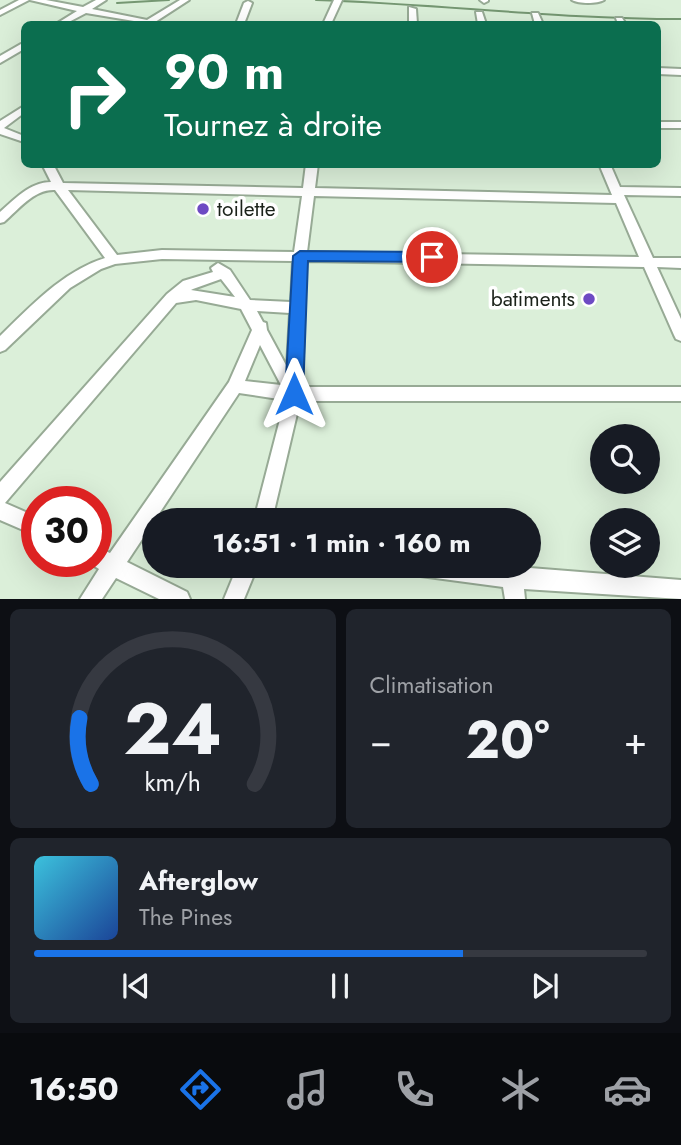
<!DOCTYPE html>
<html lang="fr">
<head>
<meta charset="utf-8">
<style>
	:root { --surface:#171b24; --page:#20242c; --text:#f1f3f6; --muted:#9ea1a6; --line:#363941; --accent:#1a73e8 }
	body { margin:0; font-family:Jost,sans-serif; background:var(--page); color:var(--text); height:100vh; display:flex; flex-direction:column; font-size:26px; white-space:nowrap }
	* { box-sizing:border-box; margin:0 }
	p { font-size:23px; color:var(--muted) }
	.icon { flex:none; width:38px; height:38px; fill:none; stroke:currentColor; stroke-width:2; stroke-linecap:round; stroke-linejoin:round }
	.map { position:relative; height:599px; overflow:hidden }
	.drawer { display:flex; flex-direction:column; gap:10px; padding:10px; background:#0d0f14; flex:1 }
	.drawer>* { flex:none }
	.top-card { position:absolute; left:21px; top:21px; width:640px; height:147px; border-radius:10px; box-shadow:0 7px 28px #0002; background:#0b6e4f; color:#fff; overflow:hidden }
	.controls { position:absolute; left:590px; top:424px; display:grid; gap:14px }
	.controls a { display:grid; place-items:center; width:70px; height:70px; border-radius:50%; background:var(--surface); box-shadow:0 7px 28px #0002; font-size:35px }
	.speed { position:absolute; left:21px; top:486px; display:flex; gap:14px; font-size:35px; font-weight:700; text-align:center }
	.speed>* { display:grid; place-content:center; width:91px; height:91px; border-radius:50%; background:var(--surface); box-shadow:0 7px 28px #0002; line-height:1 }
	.speed .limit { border:10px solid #d22; background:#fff; color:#111 }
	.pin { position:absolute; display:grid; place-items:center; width:60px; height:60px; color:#fff; margin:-30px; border:4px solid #fff; border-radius:50%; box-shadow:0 2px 7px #0007 }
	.me { position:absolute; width:77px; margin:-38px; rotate:0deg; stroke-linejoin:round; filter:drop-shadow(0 0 5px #0008) }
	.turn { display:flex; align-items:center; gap:24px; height:147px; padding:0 28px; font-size:32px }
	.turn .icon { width:91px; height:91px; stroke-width:2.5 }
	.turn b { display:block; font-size:49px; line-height:60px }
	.big { font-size:52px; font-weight:700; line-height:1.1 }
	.drawer .card { flex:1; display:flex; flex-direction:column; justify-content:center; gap:10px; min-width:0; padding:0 24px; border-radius:10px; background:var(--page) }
	.drawer .dial { align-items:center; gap:0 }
	.dial svg { height:182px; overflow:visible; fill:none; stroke:var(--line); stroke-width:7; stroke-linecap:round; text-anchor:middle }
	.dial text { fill:var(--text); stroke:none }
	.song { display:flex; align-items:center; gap:21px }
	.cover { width:84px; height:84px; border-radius:10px; background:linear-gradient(135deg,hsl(190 70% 55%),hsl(220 70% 35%)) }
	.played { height:7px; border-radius:4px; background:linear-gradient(90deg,var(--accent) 70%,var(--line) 70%) }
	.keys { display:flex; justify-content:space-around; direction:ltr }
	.heat { display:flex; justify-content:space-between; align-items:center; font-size:38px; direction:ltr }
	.drawer .tiles { flex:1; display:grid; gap:10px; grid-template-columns:1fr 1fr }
	.card:last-child { grid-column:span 2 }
	.trip { position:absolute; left:142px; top:508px; width:399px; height:70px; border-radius:35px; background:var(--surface); box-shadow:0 7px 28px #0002; font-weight:700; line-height:70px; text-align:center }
	.dock { display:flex; height:112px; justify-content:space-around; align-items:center; background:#090b0e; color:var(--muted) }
	.dock .icon { width:49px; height:49px }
	.dock .active { color:var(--accent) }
	.dock b { font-size:32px; color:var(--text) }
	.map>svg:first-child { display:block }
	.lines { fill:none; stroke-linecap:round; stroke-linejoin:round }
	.stream { stroke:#759772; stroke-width:2 }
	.street-casing { stroke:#97aa95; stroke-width:4 }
	.street { fill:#fff; fill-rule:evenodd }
	.route { fill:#1a73e8; stroke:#114b97; stroke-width:2 }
	.poi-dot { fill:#6d4ac3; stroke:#fff; stroke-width:2.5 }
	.labels { text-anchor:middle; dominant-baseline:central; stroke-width:7; stroke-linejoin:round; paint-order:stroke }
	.poi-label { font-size:21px; fill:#1b221a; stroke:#fff; text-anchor:start }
</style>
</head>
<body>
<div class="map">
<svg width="681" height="599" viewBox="0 0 681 599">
	<rect width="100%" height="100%" fill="#dbefd9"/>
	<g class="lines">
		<g class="stream">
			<path d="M316,0C438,4 559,19 681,19"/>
			<path d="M117,3L169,0"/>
		</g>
		<g class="street-casing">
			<g id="street">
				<path d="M19,0H29L0,15V10Z"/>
				<path d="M30,0H46L83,7L96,0H106L92,9L147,20L180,0H189L152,24L86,13L65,24H56L77,11Z"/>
				<path d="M334,0H342L331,24H323Z"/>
				<path d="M480,0H488V1L484,3Z"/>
				<path d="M572,0H604C597,4 579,4 572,0Z"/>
				<path d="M248,1L252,3L244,24H236L244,3Z"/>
				<path d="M409,7L416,9L417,24H409Z"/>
				<path d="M476,12H482L486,24H478Z"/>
				<path d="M532,13H538L543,24H535Z"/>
				<path d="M616,18H622L626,24H618Z"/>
				<path d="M21,44H24V49L0,63V56Z"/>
				<path d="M658,68L681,69V75L658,74Z"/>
				<path d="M24,106V113L4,128L24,136V142L0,134V121Z"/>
				<rect x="658" y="122" width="23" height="6"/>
				<path d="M42,164H53L63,183L303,188L306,164H318L315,188L612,195L599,164H610L620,187L681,188V196L624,195L653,258H681V268L657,267L681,319V341L676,339L674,335L644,267L306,261L302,387H681V401H300L272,520H254L285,400L239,393L127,562L187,592L190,599H159L116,578L102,599H80L99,569L88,562H96V547L110,553L229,382L252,330L241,309L196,300L176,303L5,503L37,517V536L0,520V482L167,294L183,281L213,272L211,268L218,263L230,270L250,300L291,302L293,261L162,259L115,264L101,269L70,288L5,350L0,352V336C32,305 62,272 105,258L55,190C34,189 19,209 4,222L0,223V212C14,200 30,182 51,182ZM68,190L302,196L294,252L162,250L117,255ZM314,196L616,203L639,257L307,252ZM221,279L235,297L191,290L193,289ZM257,311L290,313L287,367L267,330L266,323L263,322ZM260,345L281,385L245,381Z"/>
				<path d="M238,565H258L244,599H224Z"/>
				<path d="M403,565H491L681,580V599L524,589L525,599H505L503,587L413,575L406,572Z"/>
			</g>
		</g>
		<use href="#street" class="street"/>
	</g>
	<path class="route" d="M300,251L432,252L440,257L432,262L308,261L303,394L301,400H288L285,394L293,256Z"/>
	<g class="poi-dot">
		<circle cx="203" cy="209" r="7"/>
		<circle cx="589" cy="299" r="7"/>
	</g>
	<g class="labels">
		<g class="poi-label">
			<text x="217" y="209">toilette</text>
			<text x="575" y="299" text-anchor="end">batiments</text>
		</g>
	</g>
</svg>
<div class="controls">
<a><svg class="icon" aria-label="search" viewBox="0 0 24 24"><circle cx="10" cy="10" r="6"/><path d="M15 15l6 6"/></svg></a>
<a><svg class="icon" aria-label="layers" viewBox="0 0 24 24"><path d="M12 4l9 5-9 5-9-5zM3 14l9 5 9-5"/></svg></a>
</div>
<div class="speed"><div class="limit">30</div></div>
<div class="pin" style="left:432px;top:257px;background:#d93025"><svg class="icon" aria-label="arrive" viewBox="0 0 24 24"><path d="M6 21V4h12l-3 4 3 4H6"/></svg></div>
<svg class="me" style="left:294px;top:394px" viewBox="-20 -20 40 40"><path d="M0-17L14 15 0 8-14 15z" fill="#1a73e8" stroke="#fff" stroke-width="4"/></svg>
<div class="trip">16:51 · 1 min · 160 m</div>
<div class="top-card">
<div class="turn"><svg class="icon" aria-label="right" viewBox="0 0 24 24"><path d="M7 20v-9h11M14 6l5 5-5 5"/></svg><div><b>90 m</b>Tournez à droite</div></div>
</div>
</div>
<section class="drawer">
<div class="tiles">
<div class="card dial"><svg viewBox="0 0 100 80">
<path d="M14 69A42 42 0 1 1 86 69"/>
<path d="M14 69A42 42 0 0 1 9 40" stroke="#1a73e8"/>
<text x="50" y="56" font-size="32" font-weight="700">24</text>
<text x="50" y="72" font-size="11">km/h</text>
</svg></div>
<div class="card"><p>Climatisation</p>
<div class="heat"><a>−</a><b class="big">20°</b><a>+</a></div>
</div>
<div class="card">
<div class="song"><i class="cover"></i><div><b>Afterglow</b><p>The Pines</p></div></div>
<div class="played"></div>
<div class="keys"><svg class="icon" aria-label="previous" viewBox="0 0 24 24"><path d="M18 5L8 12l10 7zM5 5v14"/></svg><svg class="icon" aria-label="pause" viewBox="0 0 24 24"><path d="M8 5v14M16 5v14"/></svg><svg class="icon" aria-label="next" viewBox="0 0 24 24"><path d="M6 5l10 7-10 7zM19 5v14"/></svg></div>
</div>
</div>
</section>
<nav class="dock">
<b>16:50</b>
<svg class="icon active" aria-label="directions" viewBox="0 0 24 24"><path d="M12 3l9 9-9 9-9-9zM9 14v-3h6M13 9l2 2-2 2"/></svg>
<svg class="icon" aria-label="music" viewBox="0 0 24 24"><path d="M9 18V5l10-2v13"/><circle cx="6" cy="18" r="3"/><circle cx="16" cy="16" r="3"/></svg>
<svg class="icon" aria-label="phone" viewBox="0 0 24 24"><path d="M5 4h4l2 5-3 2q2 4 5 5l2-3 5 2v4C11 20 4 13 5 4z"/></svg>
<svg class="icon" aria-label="climate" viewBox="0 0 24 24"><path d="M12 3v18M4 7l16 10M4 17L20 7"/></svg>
<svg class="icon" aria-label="car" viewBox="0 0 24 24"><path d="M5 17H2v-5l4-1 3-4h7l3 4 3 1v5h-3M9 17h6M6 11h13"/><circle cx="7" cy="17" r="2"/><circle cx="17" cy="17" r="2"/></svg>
</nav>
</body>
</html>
